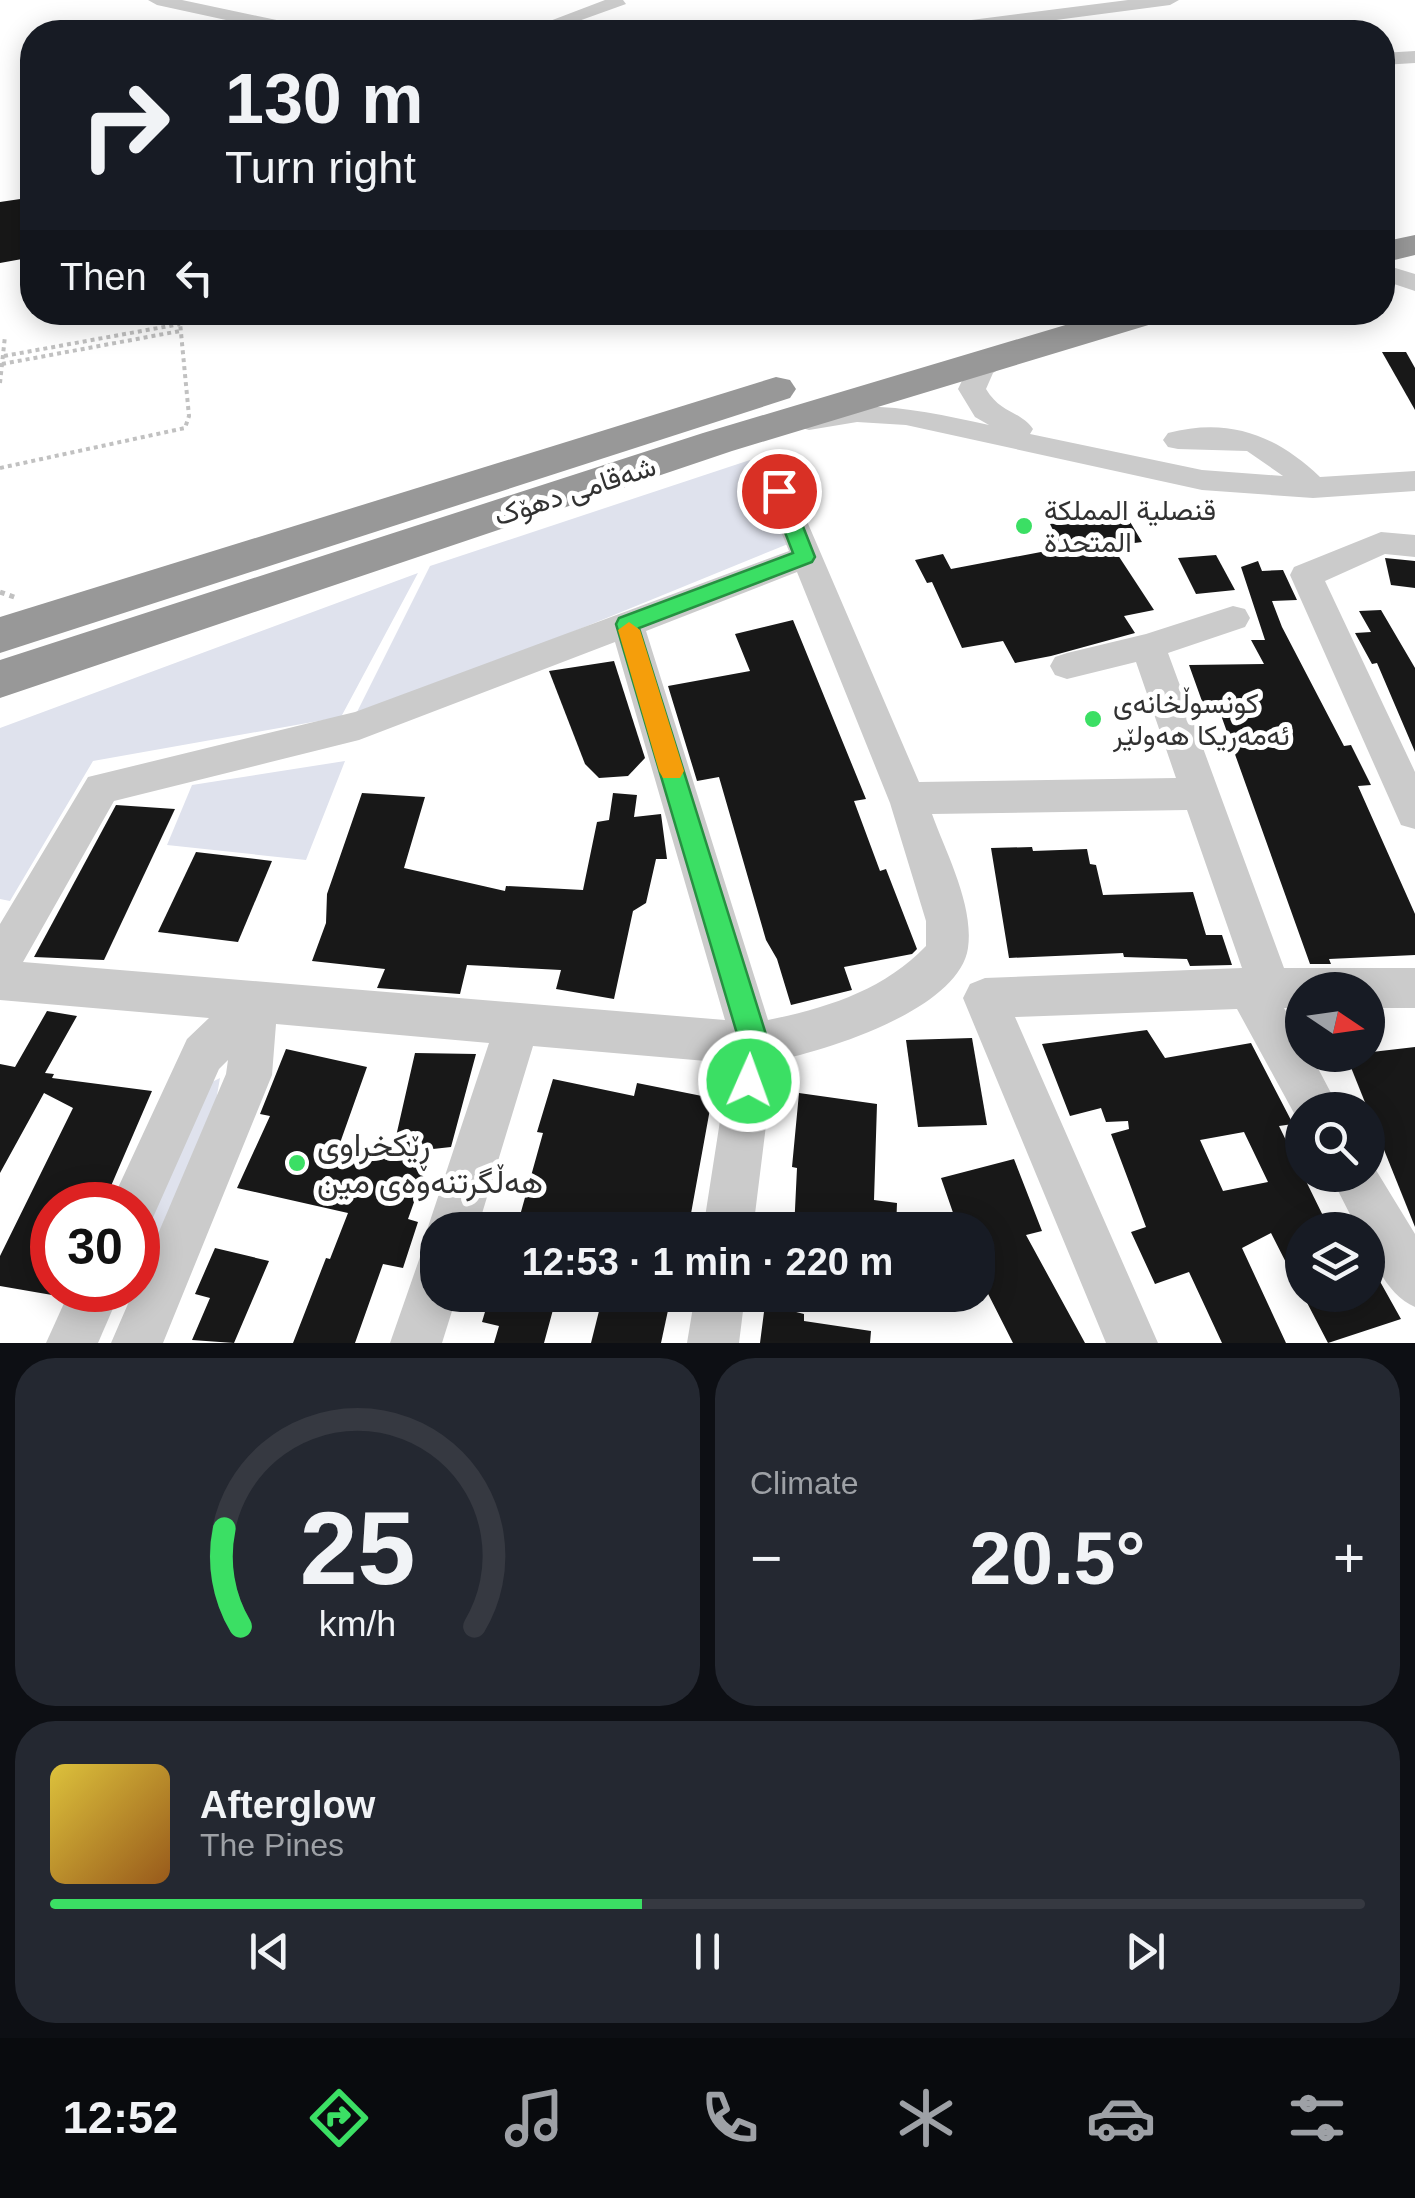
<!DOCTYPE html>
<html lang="en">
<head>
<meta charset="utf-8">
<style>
	:root { --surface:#171b24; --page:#242831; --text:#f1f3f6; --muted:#9ea1a6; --line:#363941; --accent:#3bdf64 }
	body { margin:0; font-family:Arial,Vazirmatn,sans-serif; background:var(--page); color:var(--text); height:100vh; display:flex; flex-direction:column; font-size:38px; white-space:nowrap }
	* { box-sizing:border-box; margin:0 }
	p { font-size:32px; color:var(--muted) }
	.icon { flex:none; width:55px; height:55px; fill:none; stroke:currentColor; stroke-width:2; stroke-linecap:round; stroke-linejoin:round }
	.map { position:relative; height:1343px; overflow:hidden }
	.details { display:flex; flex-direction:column; gap:15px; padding:15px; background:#0d0f14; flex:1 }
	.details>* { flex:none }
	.hud { position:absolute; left:20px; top:20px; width:1375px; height:305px; border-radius:40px; box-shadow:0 5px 25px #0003; background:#171b24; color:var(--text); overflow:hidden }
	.needle { width:65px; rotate:103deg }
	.controls { position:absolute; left:1285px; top:972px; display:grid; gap:20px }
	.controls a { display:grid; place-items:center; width:100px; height:100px; border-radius:50%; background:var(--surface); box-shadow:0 5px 25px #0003; font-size:50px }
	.speed { position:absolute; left:30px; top:1182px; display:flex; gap:20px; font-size:50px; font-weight:700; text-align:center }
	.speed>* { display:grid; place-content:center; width:130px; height:130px; border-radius:50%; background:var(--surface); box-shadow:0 5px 25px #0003; line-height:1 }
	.speed .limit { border:15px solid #d22; background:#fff; color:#111 }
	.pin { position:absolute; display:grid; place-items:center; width:85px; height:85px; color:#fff; margin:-42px; border:5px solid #fff; border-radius:50%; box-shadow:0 2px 10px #0007 }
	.me { position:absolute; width:110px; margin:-55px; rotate:2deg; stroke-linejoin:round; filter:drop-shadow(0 0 8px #0008) }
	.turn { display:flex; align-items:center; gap:35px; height:210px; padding:0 40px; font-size:45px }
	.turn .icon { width:130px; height:130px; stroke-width:2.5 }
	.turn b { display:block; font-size:70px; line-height:85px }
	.then { display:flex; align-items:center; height:95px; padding:0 40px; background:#0003; gap:20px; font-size:38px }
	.big { font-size:75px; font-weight:800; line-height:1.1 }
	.details .tile { flex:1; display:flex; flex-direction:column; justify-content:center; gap:15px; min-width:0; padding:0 35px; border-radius:40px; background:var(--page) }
	.details .dial { align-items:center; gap:0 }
	.dial svg { height:260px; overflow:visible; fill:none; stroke:var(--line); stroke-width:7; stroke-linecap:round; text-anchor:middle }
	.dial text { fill:var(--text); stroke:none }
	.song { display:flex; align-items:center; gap:30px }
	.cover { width:120px; height:120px; border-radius:15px; background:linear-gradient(135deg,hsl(50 70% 55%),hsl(30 70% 35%)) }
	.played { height:10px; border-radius:5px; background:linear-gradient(90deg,var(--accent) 45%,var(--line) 45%) }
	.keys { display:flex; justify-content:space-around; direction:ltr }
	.heat { display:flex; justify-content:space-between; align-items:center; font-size:55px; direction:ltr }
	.details .tiles { flex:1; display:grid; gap:15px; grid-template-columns:1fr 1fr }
	.tile:last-child { grid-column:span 2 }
	.trip { position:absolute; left:420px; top:1212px; width:575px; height:100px; border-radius:40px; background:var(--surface); box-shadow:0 5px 25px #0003; font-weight:800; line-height:100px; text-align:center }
	.tab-bar { display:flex; height:160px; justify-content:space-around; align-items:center; background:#090b0e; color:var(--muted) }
	.tab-bar .icon { width:70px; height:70px }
	.tab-bar .selected { color:var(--accent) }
	.tab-bar b { font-size:45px; color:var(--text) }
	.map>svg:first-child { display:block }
	.green { fill:#dfe2ed }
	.building { fill:#181818; fill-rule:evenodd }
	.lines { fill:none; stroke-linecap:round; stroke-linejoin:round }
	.path-far1 { stroke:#c1c1c1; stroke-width:4; stroke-dasharray:4 4; stroke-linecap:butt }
	.path { stroke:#c1c1c1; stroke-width:5; stroke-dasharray:5 5; stroke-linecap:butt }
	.minor { fill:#cbcbcb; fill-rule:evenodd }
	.highway { fill:#989898; fill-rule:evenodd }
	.route { fill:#3bdf64; stroke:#269141; stroke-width:2.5 }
	.slow { fill:#f59e0b }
	.poi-dot { fill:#3bdf64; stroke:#fff; stroke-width:4 }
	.labels { text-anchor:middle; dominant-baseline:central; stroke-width:10; stroke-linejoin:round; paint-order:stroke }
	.street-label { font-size:28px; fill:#313131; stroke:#fff }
	.poi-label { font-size:28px; fill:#313131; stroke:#fff; text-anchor:start }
	.near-poi-label { font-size:32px; fill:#313131; stroke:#fff; text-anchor:start }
</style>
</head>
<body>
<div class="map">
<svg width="1415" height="1343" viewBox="0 0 1415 1343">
	<rect width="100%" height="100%" fill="#fff"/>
	<g class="green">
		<path d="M750,460L788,544L484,668L356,714L430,566Z"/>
		<path d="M418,573L341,717L93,761L10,901L0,899V728Z"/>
		<path d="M345,761L306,860L167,845L192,785Z"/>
		<path d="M220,1078L216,1101L138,1284V1240L206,1085Z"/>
	</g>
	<g class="building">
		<path d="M27,198L22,259L0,263V202Z"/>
		<path d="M1382,352H1406L1415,368V410Z"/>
		<path d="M1126,515L1142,542L1112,546L1154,610L1124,616L1135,633L1051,656L1015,663L1003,641L962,648L932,582L927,583L915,560L943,554L951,569L1062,548L1050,524Z"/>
		<path d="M1216,555L1235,590L1196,594L1178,558Z"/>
		<path d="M1385,558L1415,561V588L1391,585Z"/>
		<path d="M1258,561L1262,571L1283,570L1297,600L1272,601L1282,627L1344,746L1351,745L1371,785L1358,786L1415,914V955L1329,959L1331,964H1310L1217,704H1203L1189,665L1264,664L1251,640H1265L1241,567Z"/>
		<path d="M1381,610L1415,668V752L1377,663L1372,664L1355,633L1371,632L1359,611Z"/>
		<path d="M793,620L866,799L854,801L880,871L886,869L917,949L912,954L844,967L852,990L791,1005L777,959L766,940L719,777L697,781L668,686L750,671L735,634Z"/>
		<path d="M614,661L645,758L628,776L599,778L585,764L549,671Z"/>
		<path d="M362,793L425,797L404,868L505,891L506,886L583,890L597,822L609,820L613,793L637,795L634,817L661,814L667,859H656L646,903L633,911L614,999L556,989L561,970L467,965L460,994L377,988L385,969L312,961L326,923L327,894Z"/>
		<path d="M116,805L175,809L104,960L34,957Z"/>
		<path d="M1032,847L1033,851L1087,849L1090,864L1096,865L1103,895L1193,892L1206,935H1222L1232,965L1190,966L1187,959L1124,957L1123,953L1009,958L991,848Z"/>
		<path d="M196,852L272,861L238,942L158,932Z"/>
		<path d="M47,1011L77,1016L45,1073L54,1074L52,1078L152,1091L111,1186L114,1187L106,1205H52V1295L0,1286V1256L73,1108L44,1093L0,1173V1064L15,1067Z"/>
		<path d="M1147,1030L1165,1058L1251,1043L1293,1124L1279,1126L1330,1230H1302V1294L1271,1233L1242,1248L1286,1343H1222L1189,1272L1155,1284L1131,1232L1146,1227L1111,1134L1129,1129L1128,1121L1106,1122L1101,1108L1070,1116L1042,1044ZM1244,1132L1268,1182L1223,1191L1200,1140Z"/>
		<path d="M972,1038L987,1125L918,1127L906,1040Z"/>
		<path d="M1415,1047V1227L1346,1055Z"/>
		<path d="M286,1049L367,1067L340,1143L392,1154L415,1053L476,1054L451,1147L433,1149L408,1219L418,1222L403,1268L383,1264L355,1343H293L326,1258L330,1259L348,1213L237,1188L270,1116L260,1114Z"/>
		<path d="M553,1079L634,1096L637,1083L712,1098L688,1230H569L519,1219L543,1133L537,1132Z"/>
		<path d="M799,1093L877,1104L874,1200L897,1203L896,1230H794L797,1168L792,1167Z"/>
		<path d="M1014,1159L1042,1231L1026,1235L1085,1343H1013L978,1274V1230H959L941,1178Z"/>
		<path d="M215,1248L269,1261L234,1343L192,1340L210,1298L195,1294Z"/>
		<path d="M1368,1260L1401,1319L1328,1343L1303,1295H1368Z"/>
		<path d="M490,1295H557L544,1343H494L499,1326L482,1322Z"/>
		<path d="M603,1295H644L670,1301L661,1343H591Z"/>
		<path d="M765,1304L804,1314V1321L871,1331L870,1343H760Z"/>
	</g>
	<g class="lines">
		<g class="path-far1">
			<path d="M4,356L180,324"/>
			<path d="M2,364L180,331"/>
			<path d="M0,383L5,336"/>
			<path d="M0,468L185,428L189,416L179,312"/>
		</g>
		<path class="path" d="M0,592L17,598"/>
		<g class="minor">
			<path d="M148,0H182L305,26L314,32H281L157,5Z"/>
			<path d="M605,0H623L626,4L548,32H521Z"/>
			<path d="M1128,0H1179L1170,5L964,32H916L925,26Z"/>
			<path d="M1415,51V63L1382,65V53Z"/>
			<path d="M1382,264L1415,274V291L1382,280Z"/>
			<path d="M1011,345L1024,353L993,373L986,389C1001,414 1019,410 1033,429L1030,434L1202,470L1283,476L1247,451L1178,449L1168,447L1163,440L1168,433C1229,417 1276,435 1320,477L1415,471V491L1313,498L1202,490L906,425L857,422L809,430L799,427L795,421L799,415C865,397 924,411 989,425L975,417L958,389L971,362Z"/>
			<path d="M779,481L790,484L794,491L919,782L1176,778L1136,662L1067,679L1055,675L1050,666L1055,657L1067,653L1146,634L1233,606L1245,609L1250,618L1245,627L1168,653L1284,968H1415V1008H1368V990H1302V1008H1284L1302,1040V1055H1311L1340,1110H1302L1301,1126L1237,1009L1015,1017L1158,1343H1106L963,998L970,984L985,978L1242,968L1187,810L932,814C946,853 974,905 968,948C959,1010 825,1051 774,1061L753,1230H703L729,1063L533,1046L477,1230H438V1249L427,1230L489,1043L276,1024L272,1075L163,1343H111L134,1290H138V1281L226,1074L228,1060L219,1069L151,1222L138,1228V1205H110L187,1039L209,1018L0,1000V924L88,777L355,712L789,551L764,491L768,484ZM797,572L890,803L926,921V946C884,990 827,1008 768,1020L646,631ZM615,642L725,1020L23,962L114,801L359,740Z"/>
			<path d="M1381,532L1415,535V557L1385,554L1325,581L1415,772V829L1401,825L1290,575L1294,567Z"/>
			<path d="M1368,1157L1415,1234V1307C1389,1296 1368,1259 1368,1230H1358L1330,1175H1368Z"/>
			<path d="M438,1250V1295H457L442,1343H390L420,1257Z"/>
			<path d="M70,1290H121L98,1343H46Z"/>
			<path d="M695,1295H745L739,1343H687Z"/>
		</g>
		<g class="highway">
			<path d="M1415,235V255L1382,263V242Z"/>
			<path d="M1109,312H1170L1165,320L732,451L0,698V660L703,433Z"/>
			<path d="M776,377L790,380L796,389L790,398L0,653V617Z"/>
		</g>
	</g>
	<path class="route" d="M779,485L789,491L815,557L812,562L639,628L769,1044L759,1091L749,1096L739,1091L734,1081L740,1044L616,624L619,618L793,553L769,491Z"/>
	<path class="slow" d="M629,622L640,630L684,771L680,778H663L659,771L618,630Z"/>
	<g class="poi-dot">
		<circle cx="1024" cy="526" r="10"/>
		<circle cx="1093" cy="719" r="10"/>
		<circle cx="297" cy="1163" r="10"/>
	</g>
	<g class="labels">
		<g class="street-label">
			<text transform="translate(575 491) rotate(-18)">شەقامی دهۆک</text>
		</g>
		<g class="poi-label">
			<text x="1044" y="510">قنصلية المملكة<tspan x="1044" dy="32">المتحدة</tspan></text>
			<text x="1113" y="703">کونسوڵخانەی<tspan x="1113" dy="32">ئەمەریکا هەولێر</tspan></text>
		</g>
		<g class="near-poi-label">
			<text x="317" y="1145">ڕێکخراوی<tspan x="317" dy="37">هەڵگرتنەوەی مین</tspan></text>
		</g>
	</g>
</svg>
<div class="controls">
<a><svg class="needle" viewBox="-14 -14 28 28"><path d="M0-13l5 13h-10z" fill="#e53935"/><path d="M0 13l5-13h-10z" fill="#9ea1a6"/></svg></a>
<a><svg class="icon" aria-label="search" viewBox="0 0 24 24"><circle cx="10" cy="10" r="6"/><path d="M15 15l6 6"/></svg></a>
<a><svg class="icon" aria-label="layers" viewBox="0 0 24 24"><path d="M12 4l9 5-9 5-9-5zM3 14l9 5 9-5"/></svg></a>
</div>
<div class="speed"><div class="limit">30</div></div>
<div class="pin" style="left:779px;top:491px;background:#d93025"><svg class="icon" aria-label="arrive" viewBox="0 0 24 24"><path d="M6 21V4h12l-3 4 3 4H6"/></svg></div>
<svg class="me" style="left:749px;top:1081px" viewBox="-20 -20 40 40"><circle r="17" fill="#3bdf64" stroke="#fff" stroke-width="3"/><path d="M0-11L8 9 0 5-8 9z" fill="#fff"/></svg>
<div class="trip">12:53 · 1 min · 220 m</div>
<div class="hud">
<div class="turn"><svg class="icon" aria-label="right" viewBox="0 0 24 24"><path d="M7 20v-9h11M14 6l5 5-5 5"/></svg><div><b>130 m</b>Turn right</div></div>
<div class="then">Then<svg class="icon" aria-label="left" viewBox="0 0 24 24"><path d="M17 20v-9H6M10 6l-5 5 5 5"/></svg></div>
</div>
</div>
<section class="details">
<div class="tiles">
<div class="tile dial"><svg viewBox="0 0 100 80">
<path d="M14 69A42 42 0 1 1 86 69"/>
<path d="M14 69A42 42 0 0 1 9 39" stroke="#3bdf64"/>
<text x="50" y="56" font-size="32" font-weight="700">25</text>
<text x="50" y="72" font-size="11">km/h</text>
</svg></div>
<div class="tile"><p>Climate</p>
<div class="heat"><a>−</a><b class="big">20.5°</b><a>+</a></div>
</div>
<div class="tile">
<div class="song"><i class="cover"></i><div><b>Afterglow</b><p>The Pines</p></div></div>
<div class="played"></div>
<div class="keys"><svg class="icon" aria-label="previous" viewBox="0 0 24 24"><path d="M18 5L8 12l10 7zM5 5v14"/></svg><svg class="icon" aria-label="pause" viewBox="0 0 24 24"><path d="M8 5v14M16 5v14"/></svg><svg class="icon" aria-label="next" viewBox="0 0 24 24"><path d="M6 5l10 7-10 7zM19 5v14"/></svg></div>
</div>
</div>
</section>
<nav class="tab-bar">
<b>12:52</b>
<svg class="icon selected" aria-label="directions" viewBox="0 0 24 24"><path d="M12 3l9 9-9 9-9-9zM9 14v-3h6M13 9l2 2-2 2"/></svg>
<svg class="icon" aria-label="music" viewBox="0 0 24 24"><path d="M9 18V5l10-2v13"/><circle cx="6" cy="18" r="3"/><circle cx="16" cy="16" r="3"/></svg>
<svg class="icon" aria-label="phone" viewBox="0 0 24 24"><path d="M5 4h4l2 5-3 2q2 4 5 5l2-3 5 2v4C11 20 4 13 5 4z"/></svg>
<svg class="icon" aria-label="climate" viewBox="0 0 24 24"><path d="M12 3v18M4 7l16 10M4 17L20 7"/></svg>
<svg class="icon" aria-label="car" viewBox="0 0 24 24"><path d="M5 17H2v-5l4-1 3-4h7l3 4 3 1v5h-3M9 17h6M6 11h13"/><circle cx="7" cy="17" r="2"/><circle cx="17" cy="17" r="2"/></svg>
<svg class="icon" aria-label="filters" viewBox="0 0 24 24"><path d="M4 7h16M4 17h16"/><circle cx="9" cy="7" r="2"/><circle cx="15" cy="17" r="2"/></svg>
</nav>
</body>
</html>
